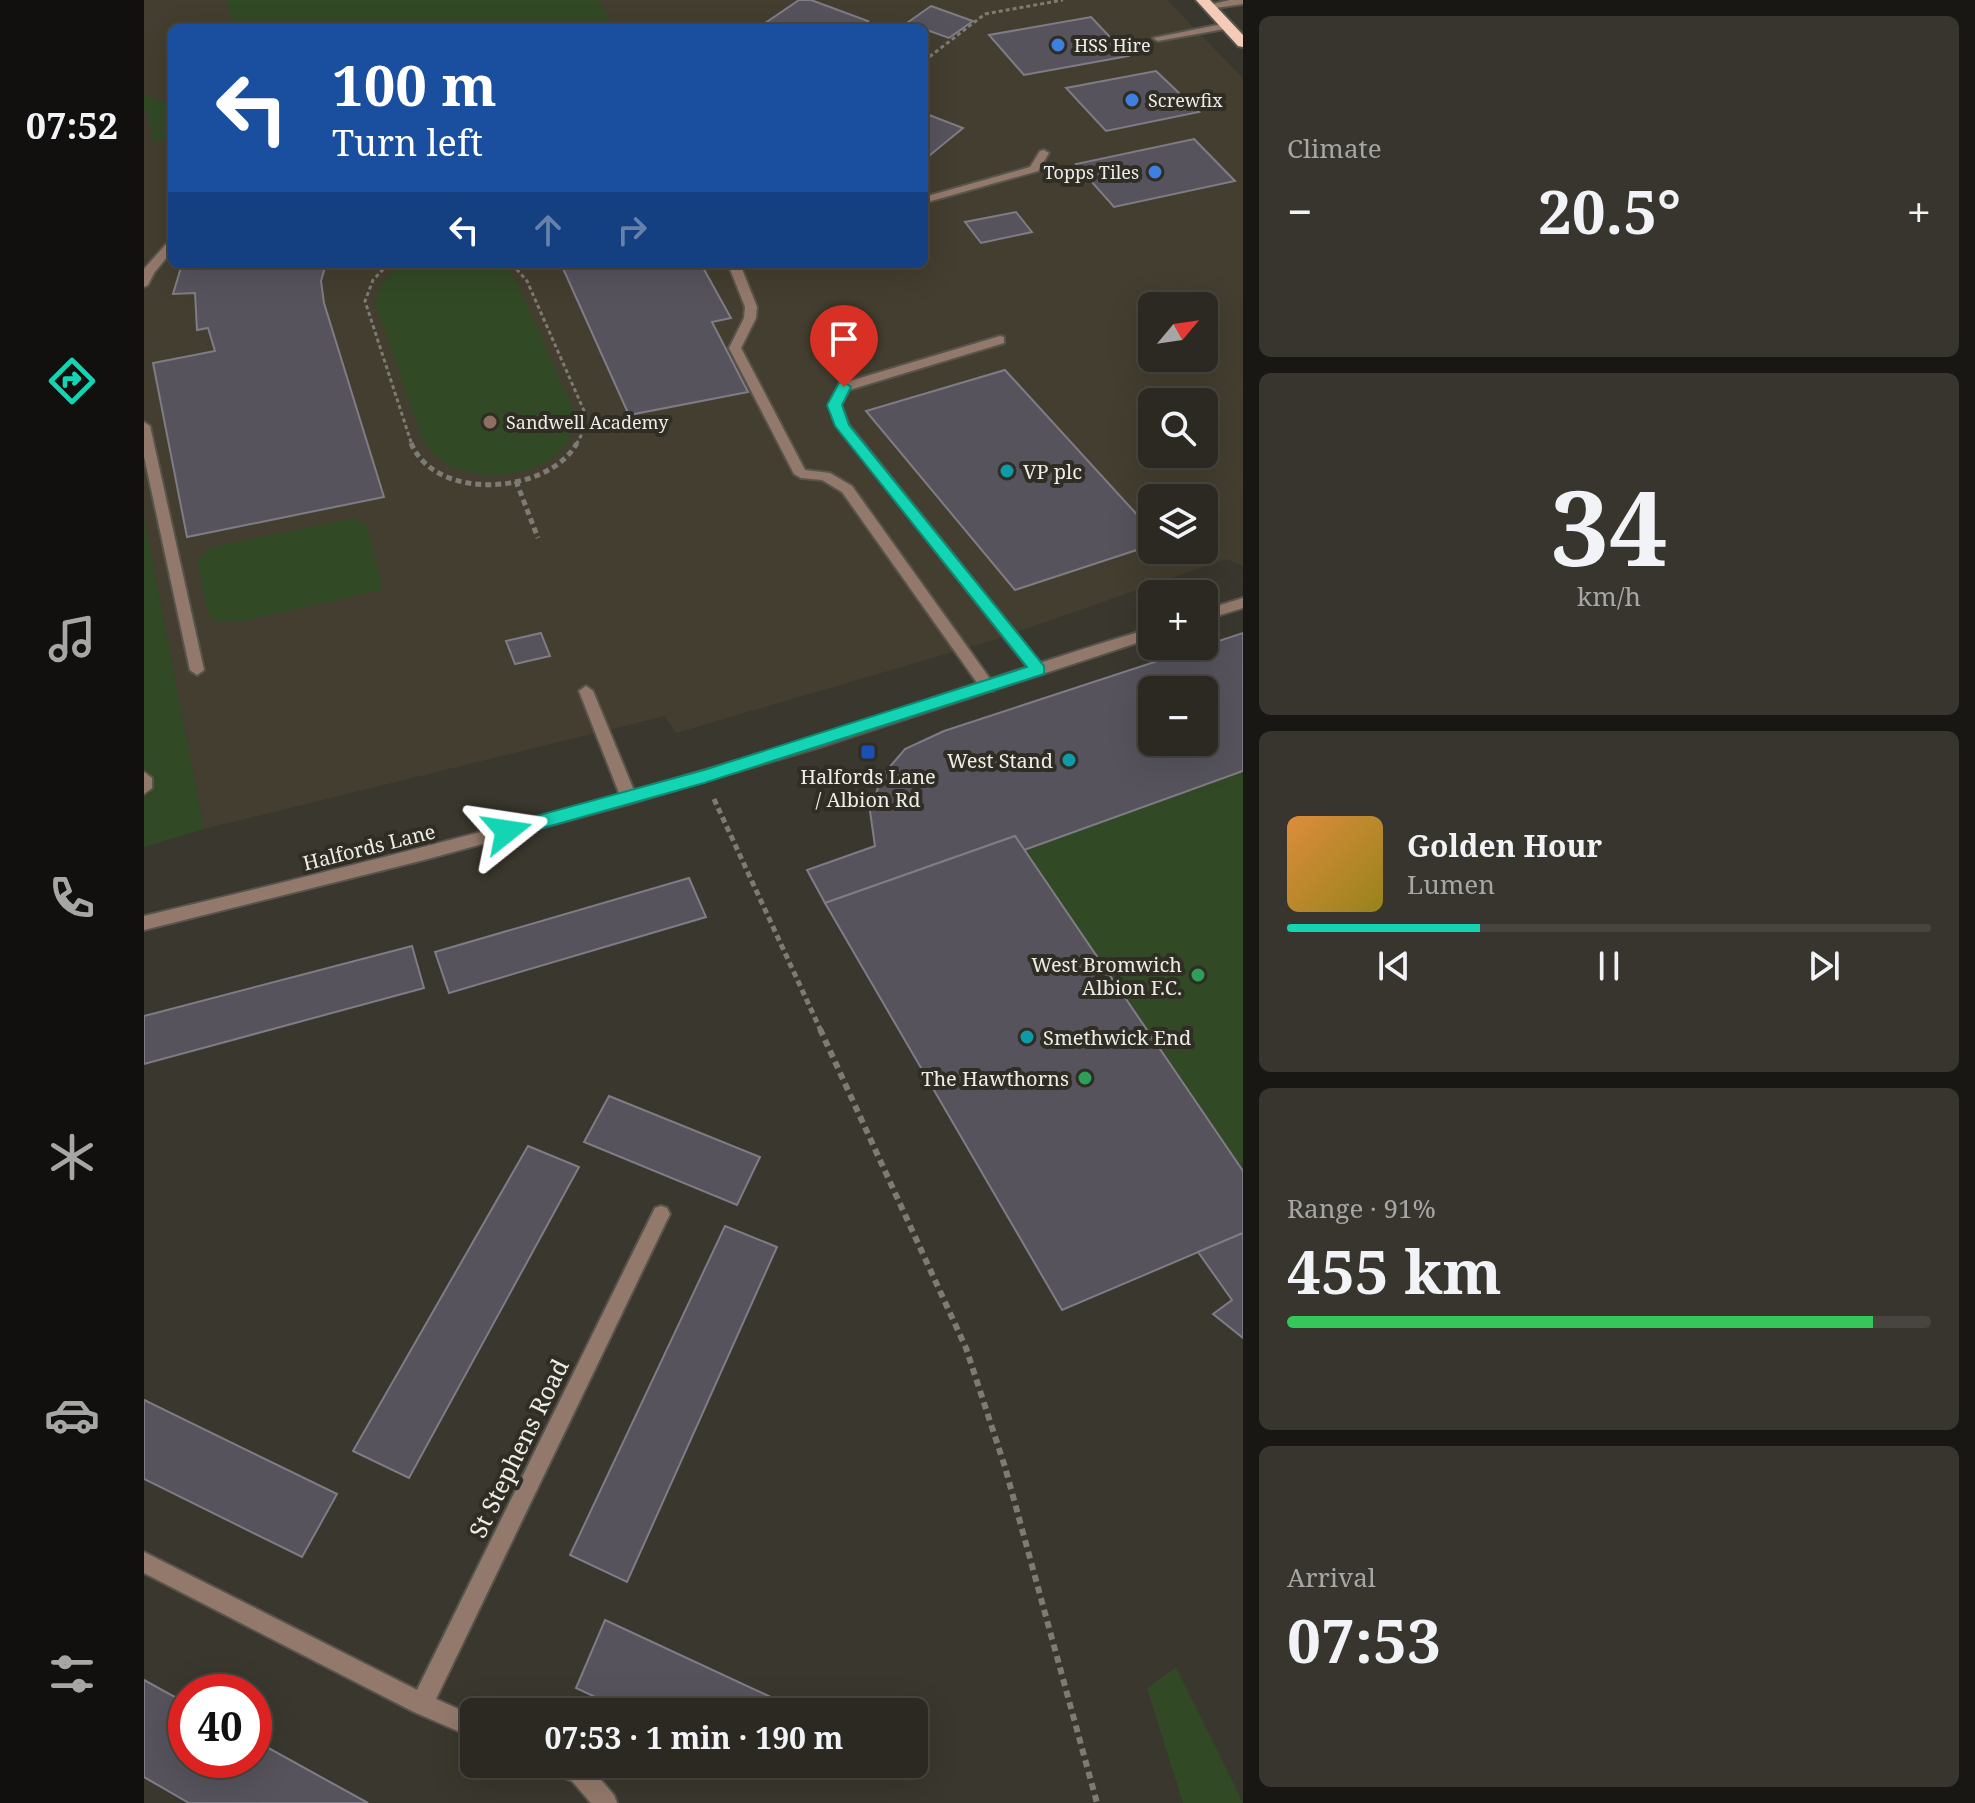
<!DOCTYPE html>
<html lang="en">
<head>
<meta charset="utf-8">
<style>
	:root { --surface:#2c2922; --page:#38352f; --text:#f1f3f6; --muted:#a6a6a5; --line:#484540; --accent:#14d5b3 }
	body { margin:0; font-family:"Noto Serif",serif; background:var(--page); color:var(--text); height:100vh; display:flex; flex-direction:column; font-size:30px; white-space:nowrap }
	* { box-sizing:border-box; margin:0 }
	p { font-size:26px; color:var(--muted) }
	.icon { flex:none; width:44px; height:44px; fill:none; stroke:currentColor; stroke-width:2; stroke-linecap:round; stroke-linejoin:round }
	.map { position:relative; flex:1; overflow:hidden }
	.drawer { display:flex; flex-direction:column; gap:16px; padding:16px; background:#181713; width:732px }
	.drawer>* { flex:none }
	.hud { position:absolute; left:24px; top:24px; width:760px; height:244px; border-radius:12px; box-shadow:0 8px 32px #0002,0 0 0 2px var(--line); background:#1a4fa0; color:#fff; overflow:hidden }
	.needle { width:52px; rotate:61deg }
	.fabs { position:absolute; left:994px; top:292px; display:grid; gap:16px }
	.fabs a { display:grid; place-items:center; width:80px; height:80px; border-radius:12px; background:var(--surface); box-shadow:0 8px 32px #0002,0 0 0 2px var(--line); font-size:40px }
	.speed { position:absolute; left:24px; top:1674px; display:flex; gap:16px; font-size:40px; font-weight:700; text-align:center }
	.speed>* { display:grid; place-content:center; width:104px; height:104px; border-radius:50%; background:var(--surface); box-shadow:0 8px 32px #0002,0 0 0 2px var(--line); line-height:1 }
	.speed .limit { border:12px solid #d22; background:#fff; color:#111 }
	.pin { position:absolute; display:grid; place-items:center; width:68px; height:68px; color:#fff; margin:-82px -34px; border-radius:50% 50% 50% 0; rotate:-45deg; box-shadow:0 0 8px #0007 }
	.pin .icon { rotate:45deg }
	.me { position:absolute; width:88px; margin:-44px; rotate:75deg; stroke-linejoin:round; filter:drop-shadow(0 0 6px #0008) }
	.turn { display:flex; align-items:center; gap:28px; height:168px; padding:0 32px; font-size:36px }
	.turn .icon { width:104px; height:104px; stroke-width:2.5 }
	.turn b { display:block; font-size:56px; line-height:68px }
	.lanes { display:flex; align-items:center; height:76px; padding:0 32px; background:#0003; justify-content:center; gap:40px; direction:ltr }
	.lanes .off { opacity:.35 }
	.big { font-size:60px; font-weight:700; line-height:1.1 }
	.drawer .widget { flex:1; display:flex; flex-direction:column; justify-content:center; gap:12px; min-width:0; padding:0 28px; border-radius:12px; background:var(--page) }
	.drawer .dial { align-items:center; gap:0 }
	.dial b { font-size:104px; line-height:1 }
	.song { display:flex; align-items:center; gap:24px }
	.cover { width:96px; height:96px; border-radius:12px; background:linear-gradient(135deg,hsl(30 70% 55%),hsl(50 70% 35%)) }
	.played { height:8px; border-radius:4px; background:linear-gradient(90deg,var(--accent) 30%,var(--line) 30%) }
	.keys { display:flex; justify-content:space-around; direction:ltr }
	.heat { display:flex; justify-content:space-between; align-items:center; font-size:44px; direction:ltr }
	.charge { height:12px; border-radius:6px; background:linear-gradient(90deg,#34c759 91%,var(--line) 0) }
	.trip { position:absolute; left:316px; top:1698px; width:468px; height:80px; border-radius:12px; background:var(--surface); box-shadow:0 8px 32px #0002,0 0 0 2px var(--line); font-weight:700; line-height:80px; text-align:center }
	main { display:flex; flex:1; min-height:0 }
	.menu { display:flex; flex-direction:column; width:144px; justify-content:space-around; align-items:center; background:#12100e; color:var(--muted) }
	.menu .icon { width:56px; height:56px }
	.menu .on { color:var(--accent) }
	.menu b { font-size:36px; color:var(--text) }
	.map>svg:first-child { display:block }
	.built { fill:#433e2f; fill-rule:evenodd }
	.green { fill:#324926; fill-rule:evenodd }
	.building { fill:#56535c; stroke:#7f7c86; stroke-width:2; fill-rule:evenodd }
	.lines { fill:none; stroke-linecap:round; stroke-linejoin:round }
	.service-casing { stroke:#57544b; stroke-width:4 }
	.minor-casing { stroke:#57544b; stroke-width:4 }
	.tertiary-casing { stroke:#57544b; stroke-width:4 }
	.trunk-casing { stroke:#57544b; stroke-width:4 }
	.path-far2 { stroke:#7d7b73; stroke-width:3; stroke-dasharray:4 3; stroke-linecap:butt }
	.path-far1 { stroke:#7d7b73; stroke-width:5; stroke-dasharray:6 4; stroke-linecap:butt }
	.path { stroke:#7d7b73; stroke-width:6; stroke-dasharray:7 5; stroke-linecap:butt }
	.service { fill:#93796b; fill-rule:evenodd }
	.minor { fill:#93796b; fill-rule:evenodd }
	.tertiary { fill:#93796b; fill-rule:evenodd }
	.trunk { fill:#f4cbb6; fill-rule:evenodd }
	.route { fill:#14d5b3; stroke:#0d8a74; stroke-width:2 }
	.shop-dot { fill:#3f7fe0; stroke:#2f2d24; stroke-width:3 }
	.education-dot { fill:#8d6e63; stroke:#2f2d24; stroke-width:3 }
	.culture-dot { fill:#0f9aa8; stroke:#2f2d24; stroke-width:3 }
	.transit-dot { fill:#1a4fb4; stroke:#2f2d24; stroke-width:3 }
	.leisure-dot { fill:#2e9e5b; stroke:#2f2d24; stroke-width:3 }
	.labels { text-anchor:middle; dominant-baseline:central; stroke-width:8; stroke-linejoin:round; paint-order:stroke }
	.far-poi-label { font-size:18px; fill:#edece6; stroke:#2f2d24; text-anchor:start }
	.poi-label { font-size:20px; fill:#edece6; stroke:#2f2d24; text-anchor:end }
	.street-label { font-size:20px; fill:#edece6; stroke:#2f2d24 }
	.near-street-label { font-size:24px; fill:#edece6; stroke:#2f2d24 }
</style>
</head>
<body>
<main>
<nav class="menu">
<b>07:52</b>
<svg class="icon on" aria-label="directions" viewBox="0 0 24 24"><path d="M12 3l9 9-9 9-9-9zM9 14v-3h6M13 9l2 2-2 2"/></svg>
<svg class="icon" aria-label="music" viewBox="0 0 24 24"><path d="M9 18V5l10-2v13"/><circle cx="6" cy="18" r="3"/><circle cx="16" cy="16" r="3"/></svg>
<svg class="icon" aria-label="phone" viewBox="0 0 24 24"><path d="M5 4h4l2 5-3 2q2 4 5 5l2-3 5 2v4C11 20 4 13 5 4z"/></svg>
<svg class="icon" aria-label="climate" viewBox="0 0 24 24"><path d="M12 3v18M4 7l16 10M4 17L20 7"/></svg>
<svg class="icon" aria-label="car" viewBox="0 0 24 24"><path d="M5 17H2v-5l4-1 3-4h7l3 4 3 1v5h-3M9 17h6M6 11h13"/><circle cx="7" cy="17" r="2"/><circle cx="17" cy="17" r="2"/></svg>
<svg class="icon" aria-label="filters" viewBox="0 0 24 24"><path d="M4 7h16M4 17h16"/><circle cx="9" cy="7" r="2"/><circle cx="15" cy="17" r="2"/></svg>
</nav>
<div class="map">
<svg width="1099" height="1803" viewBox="0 0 1099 1803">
	<rect width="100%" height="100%" fill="#3a372e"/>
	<path class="built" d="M0,0H1023L1099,78V566L1082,559L850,640L532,733L521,716L60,829L0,517ZM28,28H780V264H28ZM1008,306H1060V358H1008ZM1008,402H1060V454H1008ZM1008,498H1060V550H1008Z"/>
	<g class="green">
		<path d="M83,0H455L470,28H90Z"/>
		<path d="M0,95L28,104V139L9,142L3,111L0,109Z"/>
		<path d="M259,264H356L372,279L431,414C431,472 350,487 307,466C294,460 287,452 279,441L231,303C235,284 242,275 259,264Z"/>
		<path d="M0,517L60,829L0,847Z"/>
		<path d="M205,519L217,521L223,526L238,584L237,590L95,622L70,621L64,613L53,560L68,547Z"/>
		<path d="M1099,633V1338L1069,1314L1088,1300L1054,1252L918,1310L663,870L730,846C721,779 741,759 800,731ZM1008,690H1060V742H1008Z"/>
		<path d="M1032,1667L1099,1803H1039L1003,1688Z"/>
	</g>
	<g class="building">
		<path d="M655,0H667L724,21L715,28H614Z"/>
		<path d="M787,6L829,21L805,38L763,23Z"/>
		<path d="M947,17L984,56L880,75L845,35Z"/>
		<path d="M1012,71L1055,112L962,131L922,88Z"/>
		<path d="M780,113L819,128L780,160Z"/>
		<path d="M1050,139L1091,181L970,207L932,164Z"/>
		<path d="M872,212L888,232L837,243L821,222Z"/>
		<path d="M38,264H182L177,281L180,303L240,497L43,537L9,363L71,351L64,328L53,330L51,293L29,294Z"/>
		<path d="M417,264H557L587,318L568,322L604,392L485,415Z"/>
		<path d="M861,370L1008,531V545L871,590L722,411Z"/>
		<path d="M397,633L406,656L371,664L362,641Z"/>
		<path d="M1099,633V771L880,850L871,836L681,903L663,870L731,846L726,811L738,776L761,749L800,731ZM1008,690H1060V742H1008Z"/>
		<path d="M871,836L1099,1171V1233L918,1310L681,903Z"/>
		<path d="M545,878L562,917L305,993L291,952Z"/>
		<path d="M268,946L280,988L0,1064V1016Z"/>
		<path d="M465,1096L616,1157L593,1205L440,1142Z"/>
		<path d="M384,1146L435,1167L265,1478L209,1451Z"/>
		<path d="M581,1226L633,1247L483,1582L426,1555Z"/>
		<path d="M1099,1233V1338L1069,1314L1088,1300L1054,1252Z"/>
		<path d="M0,1400L193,1494L158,1557L0,1479Z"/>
		<path d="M461,1620L644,1705L642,1712H483L432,1688Z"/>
		<path d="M0,1680L42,1703V1760H110V1740L224,1803H45L0,1777Z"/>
		<path d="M592,1764H623L619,1777Z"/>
	</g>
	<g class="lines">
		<g class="service-casing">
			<g id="service">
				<path d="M1086,0H1099V4L1065,9L1060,6Z"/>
				<path d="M1083,23L1086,24V28L1014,41L1009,38Z"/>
				<path d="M900,150L905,153L894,171L780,203V197L886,167L896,151Z"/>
				<path d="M28,241V251L10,273L4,285L0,287V269L24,242Z"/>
				<path d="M584,264H596L613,307L612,318L597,348L661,470L686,473L708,486L849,683L851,687L849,691H839L698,492L678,480L657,478L650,474L585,348L600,318L601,307Z"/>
				<path d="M856,336L860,337V343L705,390L697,405L705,425L899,666L901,670L899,674H889L695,429L685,405L696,384Z"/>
				<path d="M0,422L6,426L60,670L53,675L46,670L0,456Z"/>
				<path d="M442,686L449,691L493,798L490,802L485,804L477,798L435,691Z"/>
				<path d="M0,772L8,778V788L0,794Z"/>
			</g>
		</g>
		<g class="minor-casing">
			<g id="minor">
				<path d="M517,1206L523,1208L526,1214L523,1220L292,1699L330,1716V1738L270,1712L0,1573V1552L273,1690L511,1208Z"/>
				<path d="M403,1764L444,1765L470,1795L473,1803H447L428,1781L406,1772Z"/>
			</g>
		</g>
		<g class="tertiary-casing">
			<g id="tertiary">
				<path d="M1099,598V608L1060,620V610Z"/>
				<path d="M1008,628V638L676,747L488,803L280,860L0,930V916C206,867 412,815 615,754C747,714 876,667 1008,628Z"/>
			</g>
		</g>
		<g class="trunk-casing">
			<path id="trunk" d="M1052,0H1066L1099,35V47L1094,46Z"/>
		</g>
		<g class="path-far2">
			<path d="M780,61L841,14L919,0"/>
			<path d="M244,264L229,280L221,301L268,445"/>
			<path d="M368,264L383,281L441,413L438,434L432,445"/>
		</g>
		<g class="path-far1">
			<path d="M267,443C292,503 405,494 433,443"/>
			<path d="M372,481L394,538"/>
			<path d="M570,799L677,1031"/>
		</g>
		<path class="path" d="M676,1029L822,1348L861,1467L953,1803"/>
		<use href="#service" class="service"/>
		<use href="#minor" class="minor"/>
		<use href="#tertiary" class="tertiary"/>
		<use href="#trunk" class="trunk"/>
	</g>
	<path class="route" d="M700,382L707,387L698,405L705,425L900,666V674L560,783L363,838L357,836L354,831L357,826L363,824L560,770L883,667L691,426L683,405L695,383Z"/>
	<g class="shop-dot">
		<circle cx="914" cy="45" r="8"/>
		<circle cx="988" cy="100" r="8"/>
		<circle cx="1011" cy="172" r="8"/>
	</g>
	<circle class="education-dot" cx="346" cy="422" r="8"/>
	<g class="culture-dot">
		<circle cx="863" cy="471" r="8"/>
		<circle cx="925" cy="760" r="8"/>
		<circle cx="883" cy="1037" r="8"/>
	</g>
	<rect class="transit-dot" x="716" y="744" width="16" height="16" rx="4"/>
	<g class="leisure-dot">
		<circle cx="1054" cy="975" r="8"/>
		<circle cx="941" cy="1078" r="8"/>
	</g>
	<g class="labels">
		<g class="far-poi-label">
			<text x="930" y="45">HSS Hire</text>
			<text x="1004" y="100">Screwfix</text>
			<text x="995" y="172" text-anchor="end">Topps Tiles</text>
			<text x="362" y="422">Sandwell Academy</text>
		</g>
		<g class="poi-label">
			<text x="879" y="471" text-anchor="start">VP plc</text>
			<text x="909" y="760">West Stand</text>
			<text x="724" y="776" text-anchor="middle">Halfords Lane<tspan x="724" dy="23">/ Albion Rd</tspan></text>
			<text x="1038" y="964">West Bromwich<tspan x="1038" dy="23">Albion F.C.</tspan></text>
			<text x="899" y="1037" text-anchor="start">Smethwick End</text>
			<text x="925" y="1078">The Hawthorns</text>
		</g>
		<g class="street-label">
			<text transform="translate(225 847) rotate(-14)">Halfords Lane</text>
		</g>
		<g class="near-street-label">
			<text transform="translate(374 1448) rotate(-64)">St Stephens Road</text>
		</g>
	</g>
</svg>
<div class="fabs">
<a><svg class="needle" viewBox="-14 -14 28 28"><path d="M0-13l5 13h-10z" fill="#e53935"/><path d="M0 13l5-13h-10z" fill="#a6a6a5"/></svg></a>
<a><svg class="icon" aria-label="search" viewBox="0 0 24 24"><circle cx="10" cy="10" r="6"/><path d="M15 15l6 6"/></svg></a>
<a><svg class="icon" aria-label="layers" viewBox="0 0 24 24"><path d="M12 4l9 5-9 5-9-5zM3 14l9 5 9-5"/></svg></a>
<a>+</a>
<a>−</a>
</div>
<div class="speed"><div class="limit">40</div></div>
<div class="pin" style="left:700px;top:387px;background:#d93025"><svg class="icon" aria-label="arrive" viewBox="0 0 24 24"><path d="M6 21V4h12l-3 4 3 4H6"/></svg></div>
<svg class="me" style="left:363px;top:831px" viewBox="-20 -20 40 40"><path d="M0-17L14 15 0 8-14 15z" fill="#14d5b3" stroke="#fff" stroke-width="4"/></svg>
<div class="trip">07:53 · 1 min · 190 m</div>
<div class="hud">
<div class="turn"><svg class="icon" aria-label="left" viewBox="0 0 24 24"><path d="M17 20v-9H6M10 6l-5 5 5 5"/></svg><div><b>100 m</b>Turn left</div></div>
<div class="lanes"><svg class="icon" aria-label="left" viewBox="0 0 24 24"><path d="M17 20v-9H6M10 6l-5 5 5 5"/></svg><svg class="icon off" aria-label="ahead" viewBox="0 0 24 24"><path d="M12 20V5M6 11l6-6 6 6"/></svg><svg class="icon off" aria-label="right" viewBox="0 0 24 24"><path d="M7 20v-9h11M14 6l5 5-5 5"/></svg></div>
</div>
</div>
<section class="drawer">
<div class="widget"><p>Climate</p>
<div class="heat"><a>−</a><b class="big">20.5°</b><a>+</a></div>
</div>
<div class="widget dial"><b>34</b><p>km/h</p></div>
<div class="widget">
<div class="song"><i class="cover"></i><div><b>Golden Hour</b><p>Lumen</p></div></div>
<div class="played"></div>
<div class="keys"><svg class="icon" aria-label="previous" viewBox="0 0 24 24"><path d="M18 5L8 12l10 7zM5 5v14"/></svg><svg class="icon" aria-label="pause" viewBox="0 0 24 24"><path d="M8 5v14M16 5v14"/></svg><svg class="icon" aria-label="next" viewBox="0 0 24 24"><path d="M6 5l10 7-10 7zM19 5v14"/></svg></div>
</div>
<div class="widget"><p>Range · 91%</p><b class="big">455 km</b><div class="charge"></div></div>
<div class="widget"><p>Arrival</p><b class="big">07:53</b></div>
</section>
</main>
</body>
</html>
